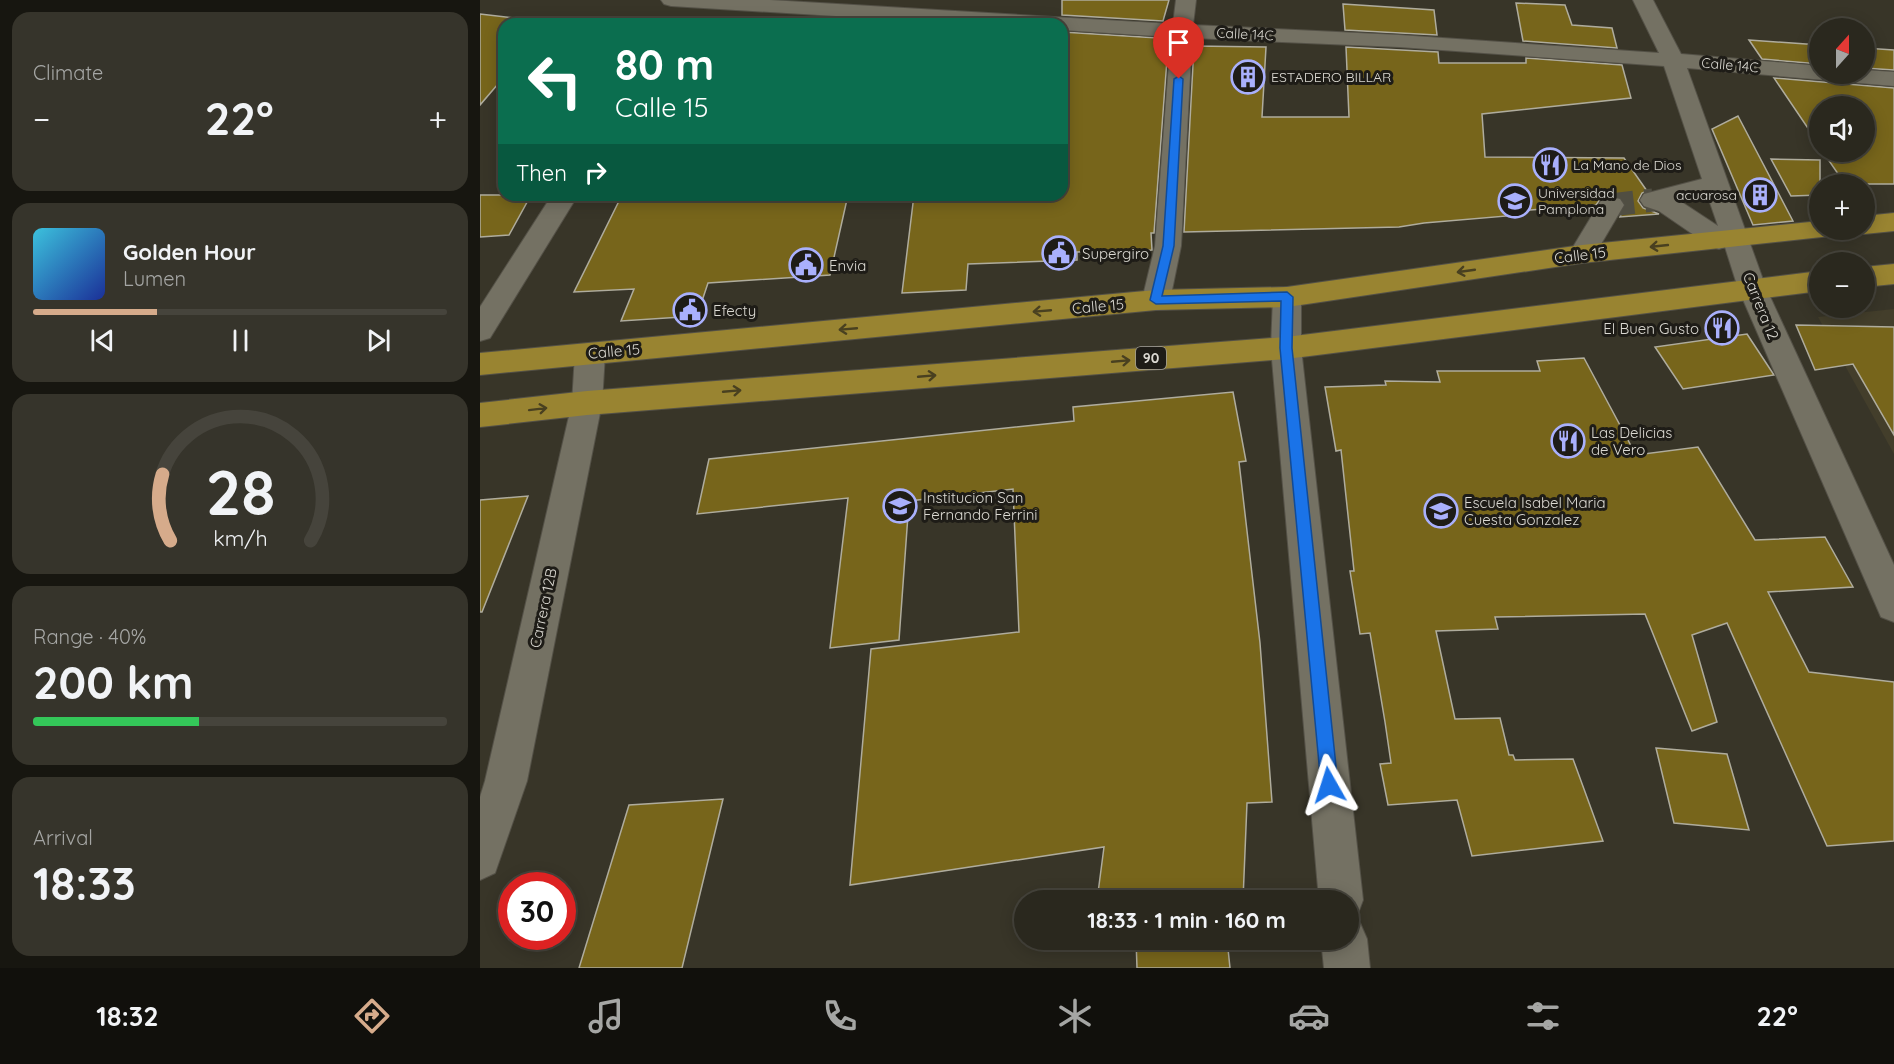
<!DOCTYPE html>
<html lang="en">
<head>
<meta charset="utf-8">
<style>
	:root { --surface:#2a281e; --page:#36342b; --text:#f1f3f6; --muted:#a5a6a4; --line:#46443c; --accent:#d6ab8b }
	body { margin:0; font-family:Quicksand,sans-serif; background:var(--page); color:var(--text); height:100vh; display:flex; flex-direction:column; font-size:22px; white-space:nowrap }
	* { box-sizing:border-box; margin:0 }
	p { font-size:20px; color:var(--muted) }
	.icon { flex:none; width:33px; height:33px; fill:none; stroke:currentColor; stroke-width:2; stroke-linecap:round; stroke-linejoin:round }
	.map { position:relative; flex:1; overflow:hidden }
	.details { display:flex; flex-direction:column; gap:12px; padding:12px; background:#171610; width:480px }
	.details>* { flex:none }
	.guide { position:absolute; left:18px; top:18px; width:570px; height:183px; border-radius:18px; box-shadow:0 3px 15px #0003,0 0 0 2px var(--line); background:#0b6e4f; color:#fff; overflow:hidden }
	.needle { width:39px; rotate:21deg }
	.buttons { position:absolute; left:1329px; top:18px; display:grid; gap:12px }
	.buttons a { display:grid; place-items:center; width:66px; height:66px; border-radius:50%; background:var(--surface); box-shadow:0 3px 15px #0003,0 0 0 2px var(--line); font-size:30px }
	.speed { position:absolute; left:18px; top:872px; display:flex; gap:12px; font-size:30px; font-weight:700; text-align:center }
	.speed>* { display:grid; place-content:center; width:78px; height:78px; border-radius:50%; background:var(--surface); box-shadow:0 3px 15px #0003,0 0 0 2px var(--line); line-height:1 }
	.speed .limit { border:9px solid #d22; background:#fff; color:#111 }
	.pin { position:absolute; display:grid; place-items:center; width:51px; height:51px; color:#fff; margin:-62px -26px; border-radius:50% 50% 50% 0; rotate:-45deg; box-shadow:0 0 6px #0007 }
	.pin .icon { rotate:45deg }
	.me { position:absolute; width:66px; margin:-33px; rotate:354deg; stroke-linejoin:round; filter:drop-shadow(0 0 4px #0008) }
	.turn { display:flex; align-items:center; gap:21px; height:126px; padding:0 18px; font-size:27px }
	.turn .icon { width:78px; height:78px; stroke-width:2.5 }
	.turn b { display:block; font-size:42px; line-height:51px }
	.then { display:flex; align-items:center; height:57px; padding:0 18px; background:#0003; gap:12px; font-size:22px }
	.big { font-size:45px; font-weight:700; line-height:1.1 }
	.details .widget { flex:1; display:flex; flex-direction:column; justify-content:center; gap:9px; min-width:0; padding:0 21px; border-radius:18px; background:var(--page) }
	.details .dial { align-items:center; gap:0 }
	.dial svg { height:156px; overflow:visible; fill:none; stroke:var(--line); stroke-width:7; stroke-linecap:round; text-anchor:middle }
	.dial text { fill:var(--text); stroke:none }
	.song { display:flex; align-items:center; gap:18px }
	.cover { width:72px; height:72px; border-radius:9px; background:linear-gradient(135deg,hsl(190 70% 55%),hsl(230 70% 35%)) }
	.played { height:6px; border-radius:3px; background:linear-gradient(90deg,var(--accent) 30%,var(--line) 30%) }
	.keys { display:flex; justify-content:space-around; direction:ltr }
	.heat { display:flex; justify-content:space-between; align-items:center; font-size:33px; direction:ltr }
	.charge { height:9px; border-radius:4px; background:linear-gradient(90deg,#34c759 40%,var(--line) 0) }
	.trip { position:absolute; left:534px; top:890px; width:345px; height:60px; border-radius:30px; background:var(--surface); box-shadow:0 3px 15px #0003,0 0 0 2px var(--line); font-weight:700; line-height:60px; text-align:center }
	.dock { display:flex; height:96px; justify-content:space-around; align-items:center; background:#11100c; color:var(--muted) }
	.dock .icon { width:42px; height:42px }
	.dock .selected { color:var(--accent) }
	.dock b { font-size:27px; color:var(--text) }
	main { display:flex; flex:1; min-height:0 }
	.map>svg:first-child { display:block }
	.built { fill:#433e2b }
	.building { fill:#77651b; stroke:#afac9d; stroke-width:1.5 }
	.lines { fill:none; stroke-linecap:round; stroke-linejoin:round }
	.minor-tunnel { stroke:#504e42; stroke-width:23; stroke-dasharray:23 11; stroke-linecap:butt }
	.minor-casing { stroke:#545147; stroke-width:2 }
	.highway-casing { stroke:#545147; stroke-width:2 }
	.minor { fill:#747163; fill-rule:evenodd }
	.highway { fill:#998431; fill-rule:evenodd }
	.oneway { stroke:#494020 }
	.route { fill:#1a73e8; stroke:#114b97; stroke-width:1.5 }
	.labels { text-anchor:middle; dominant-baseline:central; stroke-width:6; stroke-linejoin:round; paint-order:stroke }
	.far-street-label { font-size:14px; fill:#dbd9d2; stroke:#1e1c17 }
	.far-poi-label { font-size:14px; fill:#dbd9d2; stroke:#1e1c17; text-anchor:start }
	.shield { fill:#1e1c17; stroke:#a2a09a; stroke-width:1.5 }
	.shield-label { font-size:14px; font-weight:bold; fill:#dbd9d2 }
	.poi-label { font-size:15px; fill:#dbd9d2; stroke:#1e1c17; text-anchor:start }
	.street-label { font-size:15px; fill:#dbd9d2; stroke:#1e1c17 }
</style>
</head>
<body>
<main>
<section class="details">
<div class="widget"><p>Climate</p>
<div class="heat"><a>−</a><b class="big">22°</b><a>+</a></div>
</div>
<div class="widget">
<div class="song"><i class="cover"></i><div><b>Golden Hour</b><p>Lumen</p></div></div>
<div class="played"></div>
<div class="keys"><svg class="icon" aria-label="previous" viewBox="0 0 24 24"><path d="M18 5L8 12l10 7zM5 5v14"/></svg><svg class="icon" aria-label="pause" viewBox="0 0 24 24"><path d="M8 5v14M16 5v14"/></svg><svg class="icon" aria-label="next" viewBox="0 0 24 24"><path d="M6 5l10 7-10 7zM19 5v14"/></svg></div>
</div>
<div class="widget dial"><svg viewBox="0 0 100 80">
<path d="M14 69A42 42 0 1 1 86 69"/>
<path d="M14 69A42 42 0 0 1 10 35" stroke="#d6ab8b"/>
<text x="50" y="56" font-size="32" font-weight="700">28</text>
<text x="50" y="72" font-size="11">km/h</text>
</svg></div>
<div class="widget"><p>Range · 40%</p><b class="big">200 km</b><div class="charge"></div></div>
<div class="widget"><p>Arrival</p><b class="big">18:33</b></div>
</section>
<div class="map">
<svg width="1414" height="968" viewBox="0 0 1414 968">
	<rect width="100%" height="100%" fill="#383528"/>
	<path class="built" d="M1414,309V454L1338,317Z"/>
	<g class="building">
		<path d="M582,0H689L683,21L582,15Z"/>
		<path d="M1036,3L1085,5L1092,25L1132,28L1137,48L1043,41Z"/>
		<path d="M863,4L954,10L957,35L865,30Z"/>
		<path d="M0,14L70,22L68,24H24V77L0,105Z"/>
		<path d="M582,32L678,38L676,46H688L674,233H671L672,250L597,252V260L488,264L486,290L422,293L434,195H582Z"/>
		<path d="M1269,40L1340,45V64L1282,59Z"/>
		<path d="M714,46L786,47L782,117H869L866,47L958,52L959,63H1046V58L1142,65L1151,98L1002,114L1005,157L1144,158L1167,191L1162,193L1158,201L1163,208L1179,214L1140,217L1146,204L1140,197L1131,195L1122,197L1116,205L1050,210L1025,214L1027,216L944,223L919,227L704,232Z"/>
		<path d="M1384,48L1414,50V70L1384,68Z"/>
		<path d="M1294,78L1414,88V184H1365L1343,152H1384V106H1340V146Z"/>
		<path d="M1258,116L1313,221L1273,225L1232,129Z"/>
		<path d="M1291,159L1340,160V195L1311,196Z"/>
		<path d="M0,195H51L29,235L0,237Z"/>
		<path d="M142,195H368L350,275L228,283L217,316L141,321L154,289L94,292Z"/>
		<path d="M1316,325L1414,327V435L1373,364L1335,370Z"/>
		<path d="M1267,334L1294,375L1203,389L1175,347Z"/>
		<path d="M1104,358L1156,455L1218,447L1275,540L1345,537L1373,587L1288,592L1329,672L1414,682V841L1347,846L1247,623L1212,635L1237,722L1212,731L1165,614L1015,617L1018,629L956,631L975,719L1020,718L1029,755H1033L1035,760L1093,759L1123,841L992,856L977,800L908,805L900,764L911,763L905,722L890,633L880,634L870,571H874L861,450L856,451L845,387L906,385L905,381L960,382L957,371H1060L1057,361Z"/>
		<path d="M753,392L766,461L759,462L780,643L792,802L767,803L763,900H654V897L618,893L624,847L370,885L391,649L539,632L533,489L429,501L419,640L350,648L368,498L217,514L229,459L594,421L593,407Z"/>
		<path d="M48,496L2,612H0V500Z"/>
		<path d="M1176,748L1247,754L1269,830L1194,823Z"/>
		<path d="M243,799L202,968H99L149,805Z"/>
		<path d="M656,939H747L750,968H657Z"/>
	</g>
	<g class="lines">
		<path class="minor-tunnel" d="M1131,205L1173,200"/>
		<g class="minor-casing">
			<g id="minor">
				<path d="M181,0H290L693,24L696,0H716L713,25L919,35L1179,53L1153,0H1173L1201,54L1340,66V74H1384V70L1414,72V86L1207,68L1286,288L1414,565V622L1401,617L1258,288L1245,247L1239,249L1230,246L1179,211L1164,206L1160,200L1164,194L1222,179L1184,66L919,47L712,38L701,246L690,300L686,307L676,310L666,307L662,300L675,246L691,37L582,30V24H486L191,6L184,4ZM1227,194L1238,226L1200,201Z"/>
				<path d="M72,195H98L10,338L0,341V307Z"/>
				<path d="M1131,197L1140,199L1144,205L1111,261L1102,263L1093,261L1089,254L1093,247L1122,199Z"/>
				<path d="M807,287L817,290L821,297V348L883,900L877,916L869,919L880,923L887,939L890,968H844L841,939H868V900H839L791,348L793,297L797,290Z"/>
				<path d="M110,343L120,346L125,354L122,403L47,781L15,873L0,880V797L5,781L92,403L95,354L100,346Z"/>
			</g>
		</g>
		<g class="highway-casing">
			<g id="highway">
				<path d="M1414,213V231L1384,234L1374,230H1384V216Z"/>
				<path d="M1340,221V230H1355L1351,236L1102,263L807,307L676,310L0,375V353L676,290L807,287L1102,245Z"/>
				<path d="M1414,264V284L1384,287V267Z"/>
				<path d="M1340,271V291L806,359L107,415L0,427V403L107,391L806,337Z"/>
			</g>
		</g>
		<use href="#minor" class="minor"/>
		<use href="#highway" class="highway"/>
	</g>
	<defs><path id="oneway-shaft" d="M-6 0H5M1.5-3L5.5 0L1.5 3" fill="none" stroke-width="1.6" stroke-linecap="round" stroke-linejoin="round" transform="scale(1.5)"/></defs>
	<g class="oneway">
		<use href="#oneway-shaft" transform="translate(1179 246) rotate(174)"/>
		<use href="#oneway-shaft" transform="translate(986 271) rotate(172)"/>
		<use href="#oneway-shaft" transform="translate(562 311) rotate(175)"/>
		<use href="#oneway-shaft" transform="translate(368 329) rotate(175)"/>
		<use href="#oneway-shaft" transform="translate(641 361) rotate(-5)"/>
		<use href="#oneway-shaft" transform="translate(447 376) rotate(-5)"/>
		<use href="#oneway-shaft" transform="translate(252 391) rotate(-5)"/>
		<use href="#oneway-shaft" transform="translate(58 409) rotate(-7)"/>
	</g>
	<path class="route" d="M699,76L703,79L694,246L682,296L807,292L813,297L812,348L858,785L855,791L849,793L843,791L841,785L800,348L801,301L676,304L670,300L683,246L694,79Z"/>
	<defs>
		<g id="building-ring" transform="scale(1.725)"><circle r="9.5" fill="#1e1c17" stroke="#a9b0fc" stroke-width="1.5"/><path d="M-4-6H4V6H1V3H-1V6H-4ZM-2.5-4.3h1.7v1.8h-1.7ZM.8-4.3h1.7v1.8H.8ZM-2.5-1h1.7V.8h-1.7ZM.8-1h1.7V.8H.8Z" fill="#a9b0fc"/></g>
		<g id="restaurant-ring" transform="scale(1.725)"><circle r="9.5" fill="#1e1c17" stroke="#a9b0fc" stroke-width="1.5"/><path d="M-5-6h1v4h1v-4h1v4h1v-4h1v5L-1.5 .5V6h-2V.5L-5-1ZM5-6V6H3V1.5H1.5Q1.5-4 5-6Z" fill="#a9b0fc"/></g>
		<g id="university-ring" transform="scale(1.725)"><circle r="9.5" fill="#1e1c17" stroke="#a9b0fc" stroke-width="1.5"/><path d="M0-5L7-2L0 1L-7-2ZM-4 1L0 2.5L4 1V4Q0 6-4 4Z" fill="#a9b0fc"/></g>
		<g id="civic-ring" transform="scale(1.725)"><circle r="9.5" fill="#1e1c17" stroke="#a9b0fc" stroke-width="1.5"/><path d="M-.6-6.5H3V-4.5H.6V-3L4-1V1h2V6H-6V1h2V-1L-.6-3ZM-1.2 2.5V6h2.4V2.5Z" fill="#a9b0fc"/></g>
		<g id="school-ring" transform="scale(1.725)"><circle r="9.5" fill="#1e1c17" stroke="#a9b0fc" stroke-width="1.5"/><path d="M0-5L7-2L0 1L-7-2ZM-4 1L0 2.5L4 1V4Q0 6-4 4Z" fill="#a9b0fc"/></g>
	</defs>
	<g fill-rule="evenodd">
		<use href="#building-ring" x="768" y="77"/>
		<use href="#restaurant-ring" x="1070" y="165"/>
		<use href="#building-ring" x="1280" y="195"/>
		<use href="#university-ring" x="1035" y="201"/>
		<use href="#civic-ring" x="579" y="253"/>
		<use href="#civic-ring" x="326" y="265"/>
		<use href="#civic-ring" x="210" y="310"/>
		<use href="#restaurant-ring" x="1242" y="328"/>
		<use href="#restaurant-ring" x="1088" y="441"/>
		<use href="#school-ring" x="420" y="506"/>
		<use href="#school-ring" x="961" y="511"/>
	</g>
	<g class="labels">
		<g class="far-street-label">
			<text transform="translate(765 34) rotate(3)">Calle 14C</text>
			<text transform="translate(1250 65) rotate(5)">Calle 14C</text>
		</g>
		<g class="far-poi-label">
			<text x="791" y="77">ESTADERO BILLAR</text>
			<text x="1093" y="165">La Mano de Dios</text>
			<text x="1058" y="193">Universidad<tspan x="1058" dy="16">Pamplona</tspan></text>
			<text x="1257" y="195" text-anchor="end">acuarosa</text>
		</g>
		<rect class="shield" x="656" y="347" width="30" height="22" rx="4.5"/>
		<g class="shield-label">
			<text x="671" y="358">90</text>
		</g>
		<g class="poi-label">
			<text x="602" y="253">Supergiro</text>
			<text x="349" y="265">Envia</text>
			<text x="233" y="310">Efecty</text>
			<text x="1219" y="328" text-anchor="end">El Buen Gusto</text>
			<text x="1111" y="432">Las Delicias<tspan x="1111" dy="17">de Vero</tspan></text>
			<text x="443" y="497">Institucion San<tspan x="443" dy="17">Fernando Ferrini</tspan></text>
			<text x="984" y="502">Escuela Isabel Maria<tspan x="984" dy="17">Cuesta Gonzalez</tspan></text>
		</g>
		<g class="street-label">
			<text transform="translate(1100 255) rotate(-7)">Calle 15</text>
			<text transform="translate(618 306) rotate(-5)">Calle 15</text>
			<text transform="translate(1281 306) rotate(68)">Carrera 12</text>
			<text transform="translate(134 351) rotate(-5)">Calle 15</text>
			<text transform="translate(63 608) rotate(-78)">Carrera 12B</text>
		</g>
	</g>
</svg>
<div class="buttons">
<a><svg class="needle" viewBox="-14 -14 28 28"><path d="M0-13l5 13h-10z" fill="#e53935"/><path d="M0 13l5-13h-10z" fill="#a5a6a4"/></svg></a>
<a><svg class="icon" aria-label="sound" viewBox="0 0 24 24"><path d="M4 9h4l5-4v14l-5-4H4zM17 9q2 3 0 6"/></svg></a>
<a>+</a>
<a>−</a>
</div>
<div class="speed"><div class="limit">30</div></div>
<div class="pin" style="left:699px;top:79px;background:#d93025"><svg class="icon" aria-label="arrive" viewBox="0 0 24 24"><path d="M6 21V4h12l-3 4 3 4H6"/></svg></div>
<svg class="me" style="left:849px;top:785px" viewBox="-20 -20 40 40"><path d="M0-17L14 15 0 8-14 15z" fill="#1a73e8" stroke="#fff" stroke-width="4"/></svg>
<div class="trip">18:33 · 1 min · 160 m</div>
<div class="guide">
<div class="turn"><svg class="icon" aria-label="left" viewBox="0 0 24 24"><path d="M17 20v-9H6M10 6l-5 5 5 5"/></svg><div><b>80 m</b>Calle 15</div></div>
<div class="then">Then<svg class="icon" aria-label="right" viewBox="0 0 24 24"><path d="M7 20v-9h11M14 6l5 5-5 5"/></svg></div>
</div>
</div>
</main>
<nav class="dock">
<b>18:32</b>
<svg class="icon selected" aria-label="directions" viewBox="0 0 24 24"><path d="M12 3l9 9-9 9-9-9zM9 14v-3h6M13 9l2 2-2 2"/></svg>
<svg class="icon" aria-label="music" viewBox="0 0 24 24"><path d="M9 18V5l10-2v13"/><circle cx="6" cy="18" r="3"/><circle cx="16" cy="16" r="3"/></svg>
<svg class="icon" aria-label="phone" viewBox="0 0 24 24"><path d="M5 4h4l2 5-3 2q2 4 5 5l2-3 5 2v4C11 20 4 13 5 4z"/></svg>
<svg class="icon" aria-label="climate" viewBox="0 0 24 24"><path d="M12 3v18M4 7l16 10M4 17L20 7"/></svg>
<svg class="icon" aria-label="car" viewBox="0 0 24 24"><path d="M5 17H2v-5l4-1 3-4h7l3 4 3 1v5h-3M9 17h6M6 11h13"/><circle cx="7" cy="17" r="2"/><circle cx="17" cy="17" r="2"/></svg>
<svg class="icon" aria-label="filters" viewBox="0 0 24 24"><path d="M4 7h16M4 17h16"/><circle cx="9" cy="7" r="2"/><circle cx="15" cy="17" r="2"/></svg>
<b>22°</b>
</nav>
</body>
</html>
